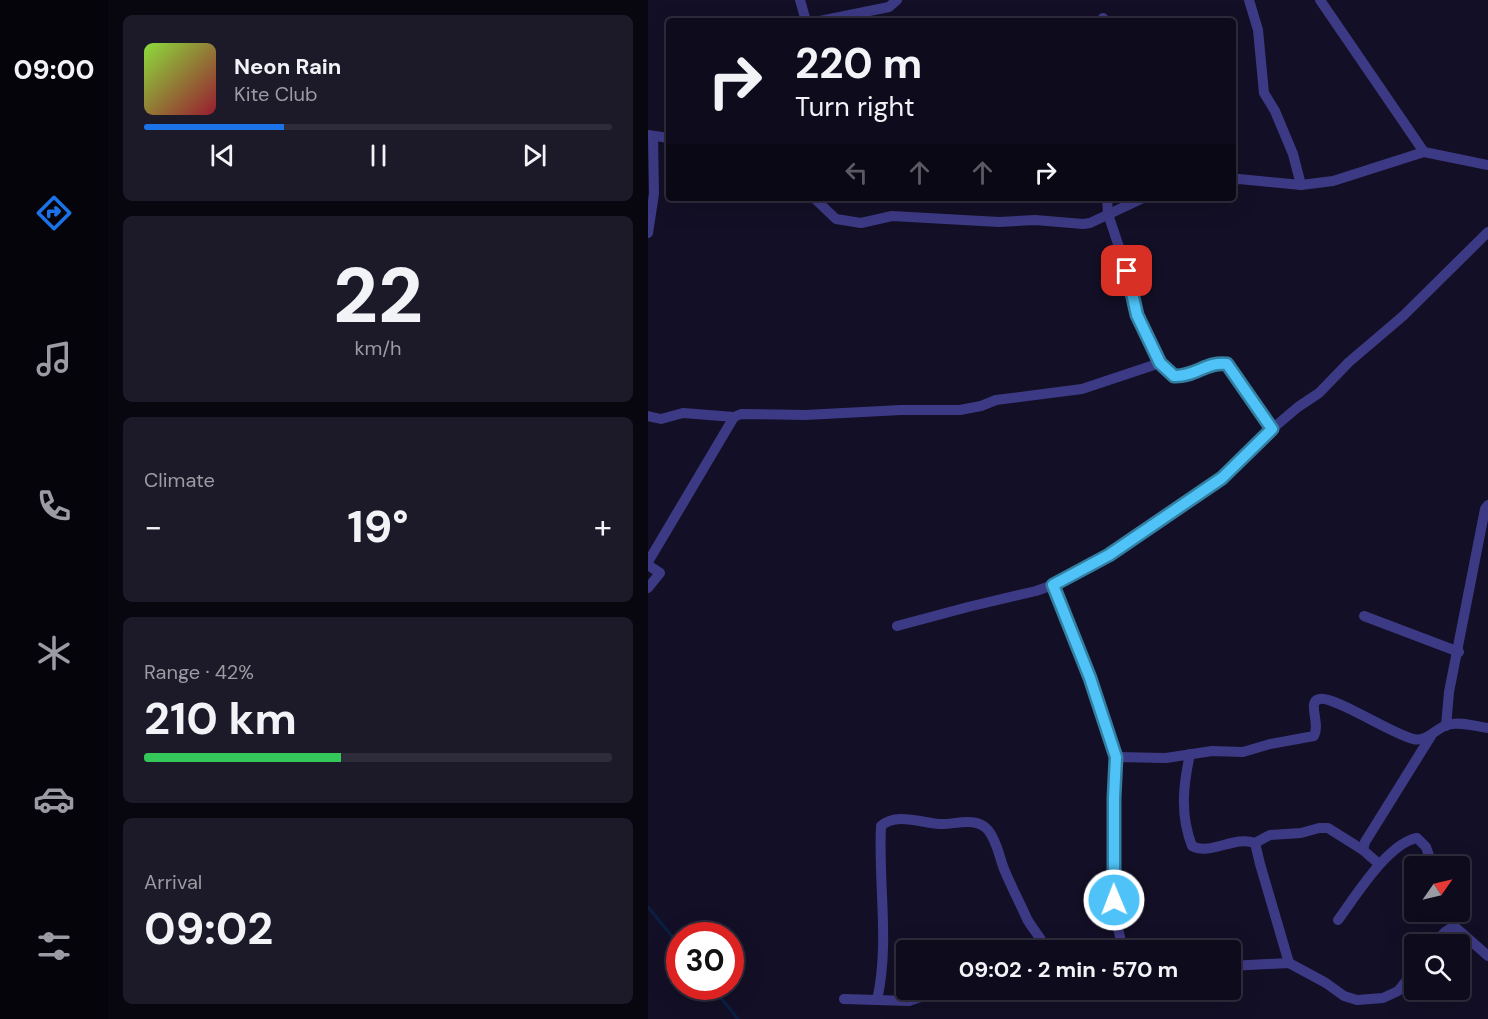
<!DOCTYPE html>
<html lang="en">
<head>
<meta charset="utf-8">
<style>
	:root { --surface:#0e0b1c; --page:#1c1929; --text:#f1f3f6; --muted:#9b9ba3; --line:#2e2b3b; --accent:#1a73e8 }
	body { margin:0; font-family:"DM Sans",sans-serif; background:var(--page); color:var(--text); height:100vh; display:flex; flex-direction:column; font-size:22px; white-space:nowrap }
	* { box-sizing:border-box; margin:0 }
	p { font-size:20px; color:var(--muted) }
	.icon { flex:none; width:33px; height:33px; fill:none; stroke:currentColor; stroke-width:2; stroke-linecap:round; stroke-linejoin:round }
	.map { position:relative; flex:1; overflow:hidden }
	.details { display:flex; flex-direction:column; gap:15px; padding:15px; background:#08060f; width:540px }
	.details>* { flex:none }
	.top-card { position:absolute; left:18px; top:18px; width:570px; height:183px; border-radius:6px; box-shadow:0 6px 24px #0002,0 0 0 2px var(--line); background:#0e0b1c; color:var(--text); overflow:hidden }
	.needle { width:39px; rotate:56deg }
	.fabs { position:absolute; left:756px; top:856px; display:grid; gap:12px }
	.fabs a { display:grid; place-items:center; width:66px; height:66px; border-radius:6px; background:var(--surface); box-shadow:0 6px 24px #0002,0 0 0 2px var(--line); font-size:30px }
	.speed { position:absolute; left:18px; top:922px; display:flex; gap:12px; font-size:30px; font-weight:700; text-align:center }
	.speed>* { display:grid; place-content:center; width:78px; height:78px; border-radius:50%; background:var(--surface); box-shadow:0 6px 24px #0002,0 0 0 2px var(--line); line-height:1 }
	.speed .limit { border:9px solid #d22; background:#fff; color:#111 }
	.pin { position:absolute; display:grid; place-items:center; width:51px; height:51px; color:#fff; margin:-26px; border-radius:12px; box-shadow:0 3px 9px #0006 }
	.me { position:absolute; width:66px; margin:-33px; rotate:359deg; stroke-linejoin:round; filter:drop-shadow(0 0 4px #0008) }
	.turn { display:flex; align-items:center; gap:21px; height:126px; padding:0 30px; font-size:27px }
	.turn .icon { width:78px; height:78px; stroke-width:2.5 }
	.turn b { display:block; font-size:42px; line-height:51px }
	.lanes { display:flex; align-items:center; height:57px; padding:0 30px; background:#0003; justify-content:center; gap:30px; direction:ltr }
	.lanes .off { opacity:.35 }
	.big { font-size:45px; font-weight:700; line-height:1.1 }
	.details .card { flex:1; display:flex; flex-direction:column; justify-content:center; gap:9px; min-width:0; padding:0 21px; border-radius:9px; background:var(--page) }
	.details .dial { align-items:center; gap:0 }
	.dial b { font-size:78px; line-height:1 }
	.song { display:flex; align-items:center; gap:18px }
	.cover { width:72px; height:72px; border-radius:9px; background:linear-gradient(135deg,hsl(90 70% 55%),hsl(350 70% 35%)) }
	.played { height:6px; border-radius:3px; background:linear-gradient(90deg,var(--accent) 30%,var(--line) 30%) }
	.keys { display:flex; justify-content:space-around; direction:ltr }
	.heat { display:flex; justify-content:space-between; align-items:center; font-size:33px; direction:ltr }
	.charge { height:9px; border-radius:4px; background:linear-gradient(90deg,#34c759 42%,var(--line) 0) }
	.trip { position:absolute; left:248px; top:940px; width:345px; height:60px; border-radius:6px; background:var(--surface); box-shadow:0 6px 24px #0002,0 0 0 2px var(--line); font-weight:700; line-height:60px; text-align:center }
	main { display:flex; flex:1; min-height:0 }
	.tab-bar { display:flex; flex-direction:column; width:108px; justify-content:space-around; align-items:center; background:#06040b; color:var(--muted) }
	.tab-bar .icon { width:42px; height:42px }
	.tab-bar .selected { color:var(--accent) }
	.tab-bar b { font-size:27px; color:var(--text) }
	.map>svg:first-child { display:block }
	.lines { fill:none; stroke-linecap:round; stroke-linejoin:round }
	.stream { stroke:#0a1f44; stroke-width:3 }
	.minor { stroke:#3d3a85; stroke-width:10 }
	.route-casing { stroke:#337fa1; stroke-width:15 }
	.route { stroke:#4fc3f7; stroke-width:10 }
</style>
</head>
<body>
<main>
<nav class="tab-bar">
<b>09:00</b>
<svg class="icon selected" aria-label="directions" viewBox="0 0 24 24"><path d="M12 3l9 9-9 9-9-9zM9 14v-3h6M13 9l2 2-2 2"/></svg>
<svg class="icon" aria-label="music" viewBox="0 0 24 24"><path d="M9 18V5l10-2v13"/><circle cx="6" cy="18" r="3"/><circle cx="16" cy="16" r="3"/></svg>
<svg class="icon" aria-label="phone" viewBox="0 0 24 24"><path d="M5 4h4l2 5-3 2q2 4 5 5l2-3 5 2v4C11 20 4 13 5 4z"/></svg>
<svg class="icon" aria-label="climate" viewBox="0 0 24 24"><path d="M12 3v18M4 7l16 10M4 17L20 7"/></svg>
<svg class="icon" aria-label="car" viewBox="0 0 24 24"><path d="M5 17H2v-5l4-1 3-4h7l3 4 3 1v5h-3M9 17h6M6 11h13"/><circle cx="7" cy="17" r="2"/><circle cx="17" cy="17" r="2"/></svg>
<svg class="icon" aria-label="filters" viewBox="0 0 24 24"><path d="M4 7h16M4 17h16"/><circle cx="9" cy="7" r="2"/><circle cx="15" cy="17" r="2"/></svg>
</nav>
<section class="details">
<div class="card">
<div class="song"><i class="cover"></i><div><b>Neon Rain</b><p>Kite Club</p></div></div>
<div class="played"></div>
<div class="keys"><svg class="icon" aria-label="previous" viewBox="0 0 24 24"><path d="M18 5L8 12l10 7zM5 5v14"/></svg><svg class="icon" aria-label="pause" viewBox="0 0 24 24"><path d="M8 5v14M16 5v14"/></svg><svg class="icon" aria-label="next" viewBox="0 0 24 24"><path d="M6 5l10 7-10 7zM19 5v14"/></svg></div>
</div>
<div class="card dial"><b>22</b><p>km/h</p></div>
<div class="card"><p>Climate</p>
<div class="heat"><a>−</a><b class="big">19°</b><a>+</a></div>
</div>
<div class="card"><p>Range · 42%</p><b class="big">210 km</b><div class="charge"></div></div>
<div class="card"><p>Arrival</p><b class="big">09:02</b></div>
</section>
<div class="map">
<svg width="840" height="1019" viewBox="0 0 840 1019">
	<rect width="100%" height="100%" fill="#130f26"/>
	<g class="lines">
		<g class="stream">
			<path d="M0,907L32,946"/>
			<path d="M64,987L90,1019"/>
		</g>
		<g class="minor">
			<path d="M152,0L158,21"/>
			<path d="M601,0L610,30L616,93L627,111L645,154L653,185"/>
			<path d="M672,0L776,152"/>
			<path d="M172,21L241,7L249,0"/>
			<path d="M453,21L455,18"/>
			<path d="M0,135L21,138"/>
			<path d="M585,180L591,179L653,185L685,181L776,152L840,165"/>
			<path d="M166,198L188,219L213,223L244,216L351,222L387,220L435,224L442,223L495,198"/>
			<path d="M459,198L460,214L479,271L489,315L512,363L526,376C547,377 559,361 579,364L624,429"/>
			<path d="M0,233L6,194L5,136"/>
			<path d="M0,416L13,419L35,413L86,417"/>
			<path d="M0,562L86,417L93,414L157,415L253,410H312L333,406L348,400L434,389L512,363"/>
			<path d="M0,565L12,573L0,588"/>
			<path d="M405,585L442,678L468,757"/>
			<path d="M716,616L811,652"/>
			<path d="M249,626L320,607L388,591L405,585L461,555L508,524L574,478L624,429L650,407L671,393L701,362L755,316L840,232"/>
			<path d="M798,726L801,692L837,509L840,505"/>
			<path d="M542,754C535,786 532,815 544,846C563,856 586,835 607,843L612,864L641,963"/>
			<path d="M607,843L622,835L653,833L671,828H680L715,850"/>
			<path d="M731,864L715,850L717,842L783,736"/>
			<path d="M806,912V926"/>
			<path d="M690,920C707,897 740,843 769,838L778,847L785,867"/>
			<path d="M785,945L797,932L806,926L840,956"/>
			<path d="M475,951L467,914L465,885L468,757L518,758L564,751L595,752L622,744L666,736C673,723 658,701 672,699C686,696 744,734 765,739C779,742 787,729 799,725C811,721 827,726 840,728"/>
			<path d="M582,966L641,963L678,983L696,996L709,1000L735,998L750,991L766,971"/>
			<path d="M196,999L261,1001L293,990"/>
			<path d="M229,1000C242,943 230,884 233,826C248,812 274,823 291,824C306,825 328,816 340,830C349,841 351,856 356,869C363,886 372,903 379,919C385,930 396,940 398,951"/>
		</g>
	</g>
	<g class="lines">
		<g class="route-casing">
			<path id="route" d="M466,900V798L468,757L442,678L405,585L461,555L574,478L624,429L579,364C559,361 547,377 526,376L512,363L489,315L479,271"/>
		</g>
		<use href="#route" class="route"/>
	</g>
</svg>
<div class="fabs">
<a><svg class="needle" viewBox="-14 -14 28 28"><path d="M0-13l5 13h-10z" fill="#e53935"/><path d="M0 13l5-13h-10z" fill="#9b9ba3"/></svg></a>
<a><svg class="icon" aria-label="search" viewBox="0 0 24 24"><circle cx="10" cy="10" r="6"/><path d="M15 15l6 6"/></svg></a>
</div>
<div class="speed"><div class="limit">30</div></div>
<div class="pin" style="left:479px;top:271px;background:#d93025"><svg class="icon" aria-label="arrive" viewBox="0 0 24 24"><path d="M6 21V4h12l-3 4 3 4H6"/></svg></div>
<svg class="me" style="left:466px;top:900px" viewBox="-20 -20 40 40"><circle r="17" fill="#4fc3f7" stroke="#fff" stroke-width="3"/><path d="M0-11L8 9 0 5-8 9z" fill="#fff"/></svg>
<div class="trip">09:02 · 2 min · 570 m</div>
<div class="top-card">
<div class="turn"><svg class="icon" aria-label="right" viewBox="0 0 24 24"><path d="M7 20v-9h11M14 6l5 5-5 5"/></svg><div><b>220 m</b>Turn right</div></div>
<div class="lanes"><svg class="icon off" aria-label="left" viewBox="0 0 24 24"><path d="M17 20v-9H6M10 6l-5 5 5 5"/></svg><svg class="icon off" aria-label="ahead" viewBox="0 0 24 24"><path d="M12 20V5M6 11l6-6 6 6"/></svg><svg class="icon off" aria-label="ahead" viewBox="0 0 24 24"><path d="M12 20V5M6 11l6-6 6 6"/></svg><svg class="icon" aria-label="right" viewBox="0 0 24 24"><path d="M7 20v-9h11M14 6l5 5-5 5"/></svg></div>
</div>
</div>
</main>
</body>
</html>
